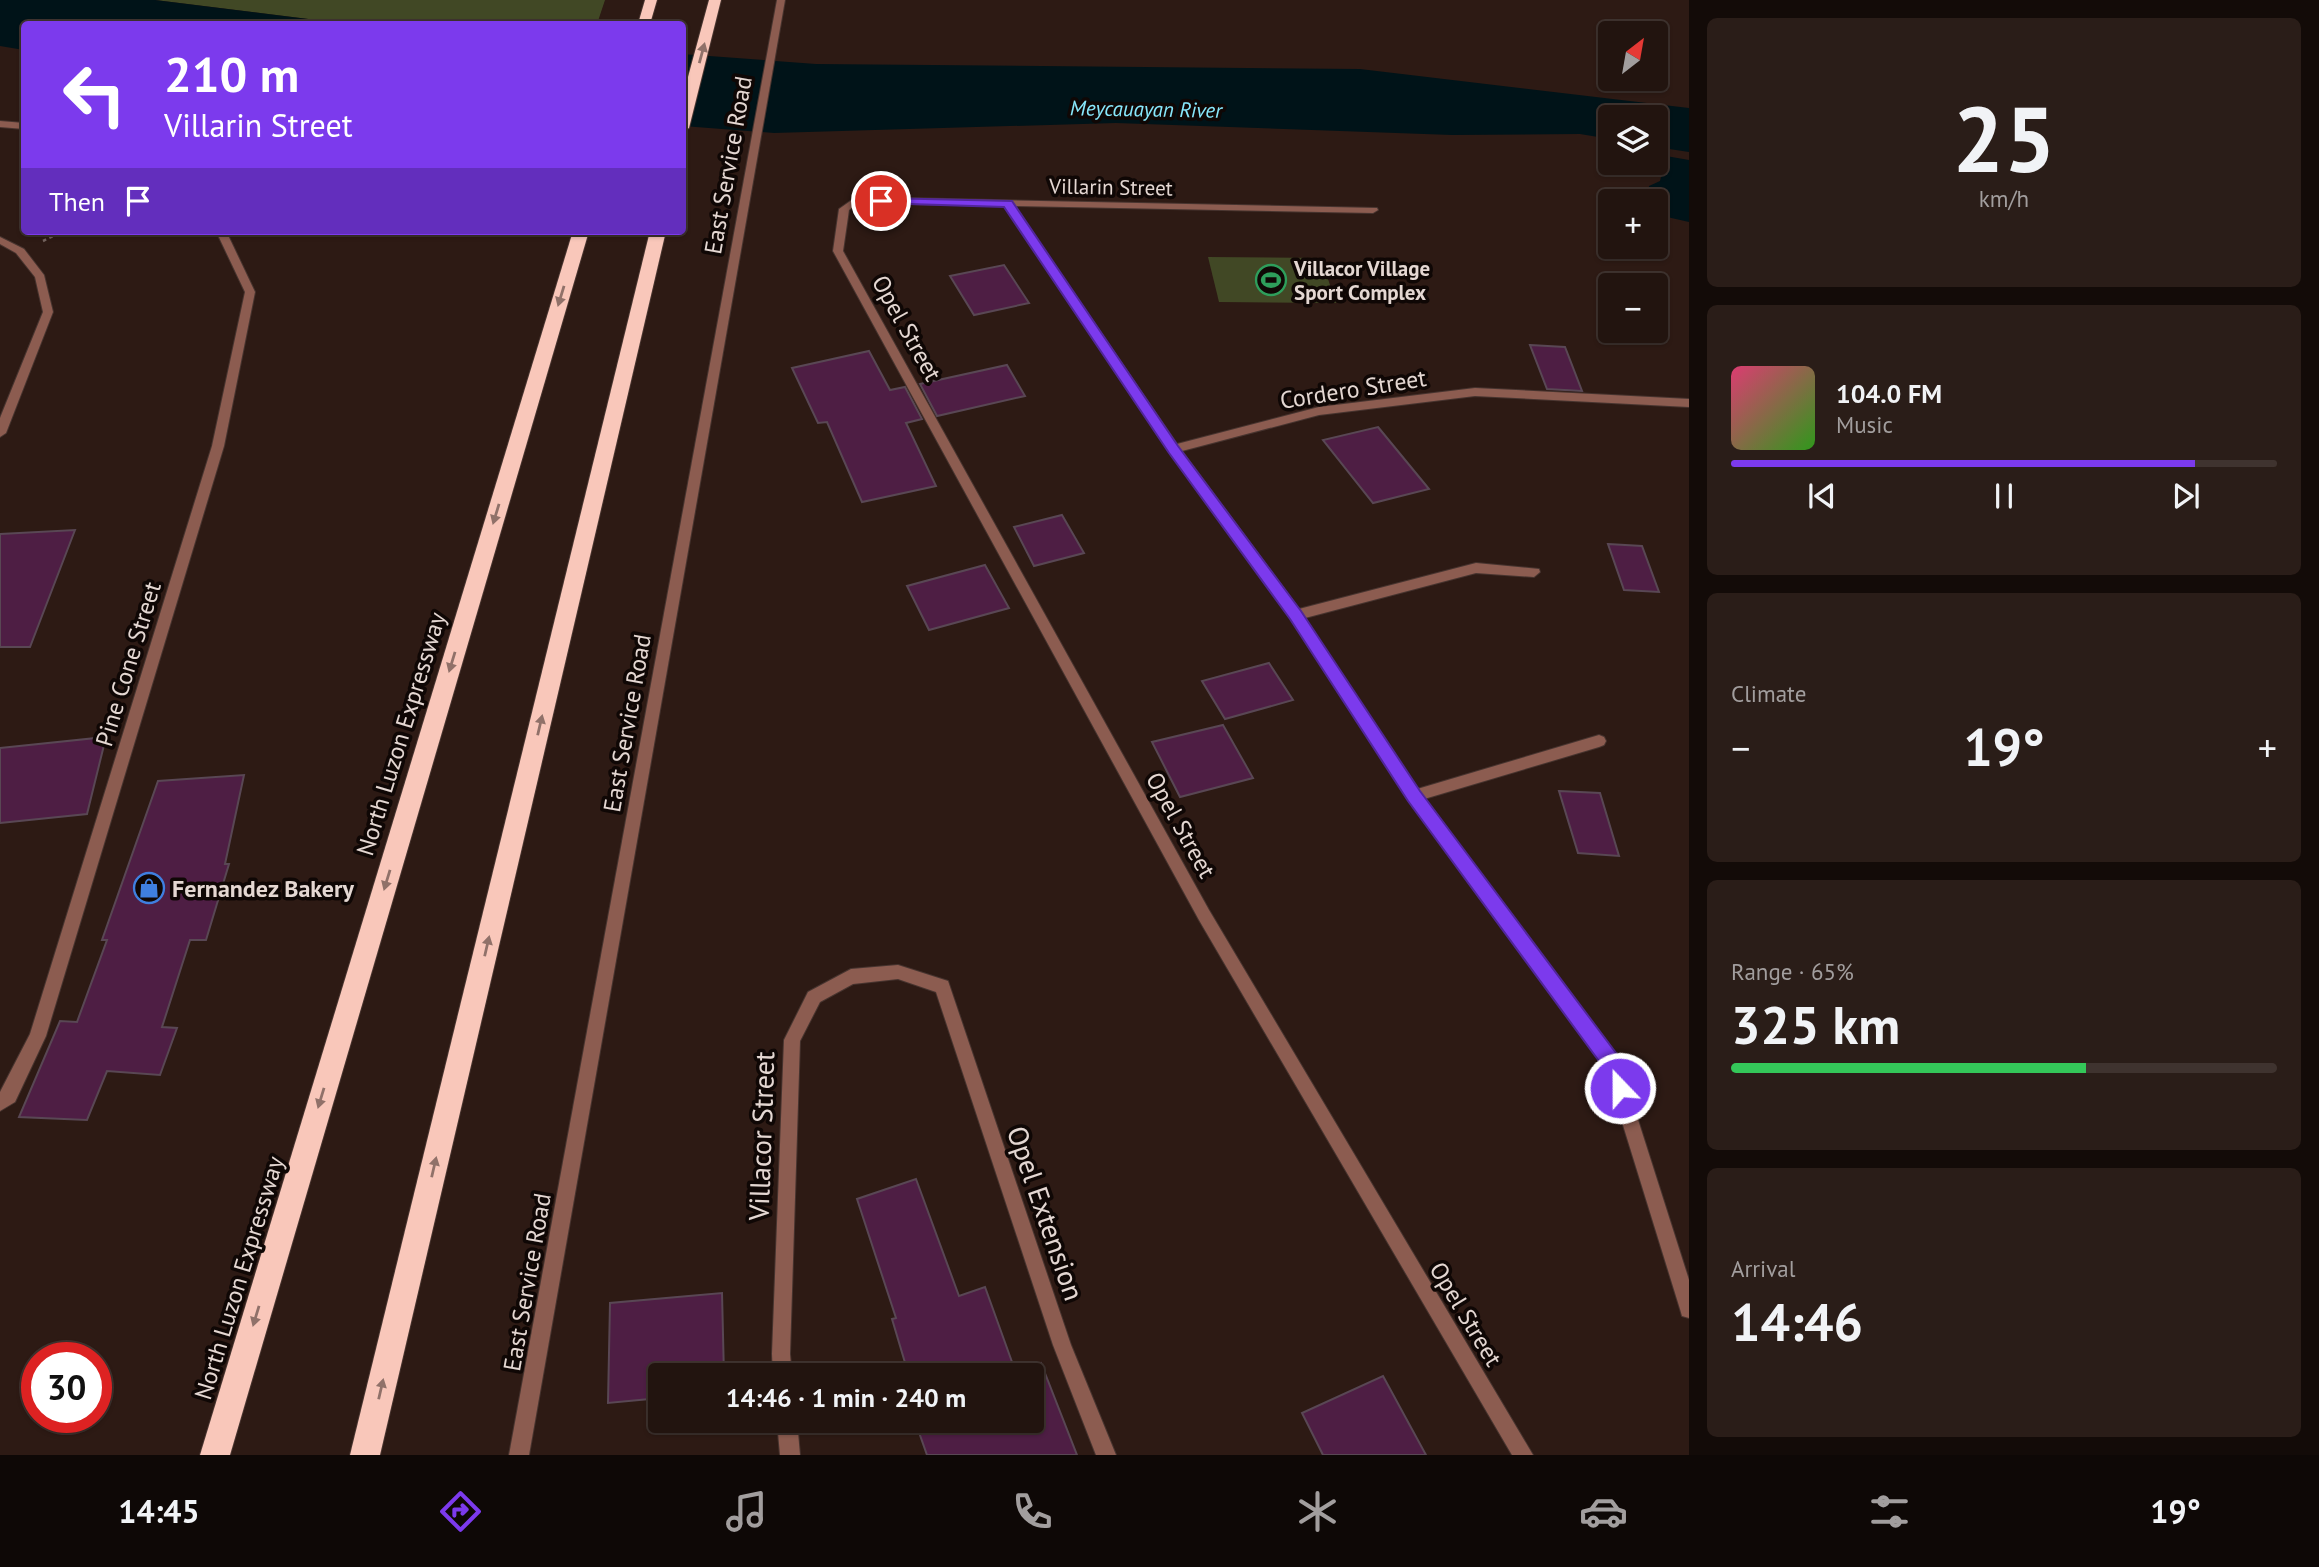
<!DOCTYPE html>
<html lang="en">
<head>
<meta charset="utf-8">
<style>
	:root { --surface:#22140f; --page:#2a1d18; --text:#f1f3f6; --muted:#a29e9e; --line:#3f332f; --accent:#7c3aed }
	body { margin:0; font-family:"PT Sans",sans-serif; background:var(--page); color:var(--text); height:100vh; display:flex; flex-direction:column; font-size:26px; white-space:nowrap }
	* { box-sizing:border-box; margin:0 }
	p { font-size:23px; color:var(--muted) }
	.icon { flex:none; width:38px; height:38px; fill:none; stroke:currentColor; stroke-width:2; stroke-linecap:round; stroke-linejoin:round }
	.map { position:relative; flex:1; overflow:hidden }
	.sheet { display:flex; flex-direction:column; gap:18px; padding:18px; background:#130b08; width:630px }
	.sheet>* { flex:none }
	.guide { position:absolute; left:21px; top:21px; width:665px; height:214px; border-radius:7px; box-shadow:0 2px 5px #0004,0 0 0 2px var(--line); background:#7c3aed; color:#fff; overflow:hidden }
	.needle { width:46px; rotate:31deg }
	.buttons { position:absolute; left:1598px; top:21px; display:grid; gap:14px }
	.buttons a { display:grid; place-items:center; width:70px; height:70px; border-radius:7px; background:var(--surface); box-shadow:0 2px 5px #0004,0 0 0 2px var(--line); font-size:35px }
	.speed { position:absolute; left:21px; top:1342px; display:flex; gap:14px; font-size:35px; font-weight:700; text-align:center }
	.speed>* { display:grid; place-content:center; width:91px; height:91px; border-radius:50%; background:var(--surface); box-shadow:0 2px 5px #0004,0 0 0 2px var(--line); line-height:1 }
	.speed .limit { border:10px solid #d22; background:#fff; color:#111 }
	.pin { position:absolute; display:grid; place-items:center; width:60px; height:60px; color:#fff; margin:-30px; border:4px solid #fff; border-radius:50%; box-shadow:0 2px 7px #0007 }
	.me { position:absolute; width:77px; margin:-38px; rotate:338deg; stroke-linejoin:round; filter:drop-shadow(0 0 5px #0008) }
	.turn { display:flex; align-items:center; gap:24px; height:147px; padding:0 28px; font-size:32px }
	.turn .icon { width:91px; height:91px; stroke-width:2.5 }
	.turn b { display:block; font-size:49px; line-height:60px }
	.then { display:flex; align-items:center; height:66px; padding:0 28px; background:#0003; gap:14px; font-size:26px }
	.big { font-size:52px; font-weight:700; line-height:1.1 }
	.sheet .card { flex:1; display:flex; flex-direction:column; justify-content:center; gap:10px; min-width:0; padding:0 24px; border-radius:10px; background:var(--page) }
	.sheet .dial { align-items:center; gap:0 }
	.dial b { font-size:91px; line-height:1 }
	.song { display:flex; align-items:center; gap:21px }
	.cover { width:84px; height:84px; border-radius:10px; background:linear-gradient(135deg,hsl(340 70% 55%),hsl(110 70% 35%)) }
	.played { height:7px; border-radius:4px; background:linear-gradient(90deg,var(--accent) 85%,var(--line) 85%) }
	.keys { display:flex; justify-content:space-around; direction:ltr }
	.heat { display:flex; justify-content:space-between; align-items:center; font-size:38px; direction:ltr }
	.charge { height:10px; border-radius:5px; background:linear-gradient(90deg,#34c759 65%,var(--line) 0) }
	.trip { position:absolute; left:648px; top:1363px; width:396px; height:70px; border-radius:7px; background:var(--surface); box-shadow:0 2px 5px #0004,0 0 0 2px var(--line); font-weight:700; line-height:70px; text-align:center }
	.menu { display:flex; height:112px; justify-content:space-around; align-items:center; background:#0e0806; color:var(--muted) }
	.menu .icon { width:49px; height:49px }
	.menu .on { color:var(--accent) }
	.menu b { font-size:32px; color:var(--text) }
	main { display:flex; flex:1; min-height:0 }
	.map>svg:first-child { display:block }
	.green { fill:#414825 }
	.water { fill:#001318 }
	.building { fill:#4e1e44; stroke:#594754; stroke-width:2 }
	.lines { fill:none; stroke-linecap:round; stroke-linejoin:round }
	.service-casing { stroke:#47342f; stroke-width:2 }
	.minor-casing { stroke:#47342f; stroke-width:2 }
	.tertiary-casing { stroke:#47342f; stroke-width:2 }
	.motorway-casing { stroke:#47342f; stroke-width:2 }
	.path { stroke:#74635e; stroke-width:2.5; stroke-dasharray:3.5 3.5; stroke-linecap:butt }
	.service { fill:#8c5c50; fill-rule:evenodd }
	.minor { fill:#8c5c50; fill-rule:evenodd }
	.tertiary { fill:#8c5c50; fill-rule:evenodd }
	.motorway { fill:#f9c7ba; fill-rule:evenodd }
	.oneway { fill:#907169 }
	.route { fill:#7c3aed; stroke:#51269a; stroke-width:2 }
	.labels { text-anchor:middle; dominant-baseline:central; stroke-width:7; stroke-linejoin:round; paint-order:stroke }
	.far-water-label { font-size:21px; font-style:italic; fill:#88e8fc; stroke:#0f0705 }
	.far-street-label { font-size:21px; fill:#e4d7d2; stroke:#0f0705 }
	.far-poi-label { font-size:21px; font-weight:bold; fill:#e4d7d2; stroke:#0f0705; text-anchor:start }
	.street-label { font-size:24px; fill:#e4d7d2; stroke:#0f0705 }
	.poi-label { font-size:24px; font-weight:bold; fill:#e4d7d2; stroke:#0f0705; text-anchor:start }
	.near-street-label { font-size:28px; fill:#e4d7d2; stroke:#0f0705 }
</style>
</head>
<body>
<main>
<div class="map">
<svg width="1689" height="1455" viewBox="0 0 1689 1455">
	<rect width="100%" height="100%" fill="#2d1a14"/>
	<g class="green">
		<path d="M155,0H605L597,24H348Z"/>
		<path d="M1208,257L1321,258L1336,303L1219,302Z"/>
	</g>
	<g class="water">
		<path d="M0,0H155L348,24H24V50L0,46Z"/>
		<path d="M682,54L816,64L1360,69L1689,108V152L1656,147V117H1610V139L1580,134L1452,135L1116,123L774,133L683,126Z"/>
		<path d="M1666,156L1689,160V222L1667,217L1656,208V201L1648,197L1649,186L1660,181Z"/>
	</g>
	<g class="building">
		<path d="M1004,265L1029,303L974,315L950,276Z"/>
		<path d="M1530,345L1565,347L1582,391L1547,389Z"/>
		<path d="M869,351L890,390L905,387L922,419L906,423L936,486L862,502L827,422L818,423L792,368Z"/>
		<path d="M1007,365L1025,396L937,416L920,384Z"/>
		<path d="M1378,427L1429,489L1373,503L1323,440Z"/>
		<path d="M1062,515L1084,553L1034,566L1014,527Z"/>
		<path d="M75,530L30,647H0V534Z"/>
		<path d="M1608,544L1642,546L1659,592L1624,590Z"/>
		<path d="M985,565L1009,608L929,630L907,586Z"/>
		<path d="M1269,663L1293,700L1225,719L1202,681Z"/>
		<path d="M1223,725L1253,778L1180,797L1152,742Z"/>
		<path d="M106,737L87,814L0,823V748Z"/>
		<path d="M244,775L225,864H229L206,940H190L162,1027L177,1028L160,1075L107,1071L87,1120L19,1117L60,1021L77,1022L107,940H102L158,781Z"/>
		<path d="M1559,791L1600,793L1619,856L1578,853Z"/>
		<path d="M916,1179L959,1296L985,1287L1016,1373L1041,1363L1077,1455H927L915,1421H1031V1376H909L892,1319L896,1318L857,1199Z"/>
		<path d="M722,1293L724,1376H660V1398L608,1403L610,1303Z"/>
		<path d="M1383,1376L1426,1455H1323L1302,1413Z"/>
	</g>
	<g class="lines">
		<g class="service-casing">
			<path id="service" d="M1599,735L1604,737L1606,741L1604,745L1599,747L1414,802L1409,800L1407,796L1409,792L1414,790Z"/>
		</g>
		<g class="minor-casing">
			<g id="minor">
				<path d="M0,121L24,123V129L0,127Z"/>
				<path d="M856,197L1377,208L1378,210L1373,213L1014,206L1177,444L1319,407L1475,388L1689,399V407L1475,396L1319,415L1182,451L1299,609L1476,563L1539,569L1540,572L1534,577L1476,573L1305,618L1419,792L1618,1057L1689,1280V1318L1682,1316L1680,1309L1605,1067L1409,800L1291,619L1170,452L1004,206L858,203L849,210L843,251L1209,910L1533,1455H1512L1199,920L833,251L839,209Z"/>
				<path d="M216,231H226L255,292L224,446L46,1036L15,1102L0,1111V1092L30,1034L212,446L245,292Z"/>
				<path d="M0,237L24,249L44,275L53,312L6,433L0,437V418L43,312L35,277L16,253L0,244Z"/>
				<path d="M898,965L948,981L1071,1345L1116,1455H1096L1053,1345L936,992L898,979L853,984L820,1002L800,1041L790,1354L792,1376H773L772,1354L784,1040L808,992L851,969Z"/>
				<path d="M777,1421H797L800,1455H780Z"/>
			</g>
		</g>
		<g class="tertiary-casing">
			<path id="tertiary" d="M777,0H785L529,1455H509Z"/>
		</g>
		<g class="motorway-casing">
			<g id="motorway">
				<path d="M645,0H657L650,24H638Z"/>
				<path d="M709,0H721L689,128L682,132V99Z"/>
				<path d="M573,231H589L230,1455H200Z"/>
				<path d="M650,231H666L380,1455H350Z"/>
			</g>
		</g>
		<path class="path" d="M43,241L64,231"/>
		<use href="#service" class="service"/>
		<use href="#minor" class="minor"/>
		<use href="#tertiary" class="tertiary"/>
		<use href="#motorway" class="motorway"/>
	</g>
	<defs><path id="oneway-solid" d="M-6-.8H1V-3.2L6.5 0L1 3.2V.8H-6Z" transform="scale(1.75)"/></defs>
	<g class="oneway">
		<use href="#oneway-solid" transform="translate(702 53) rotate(-75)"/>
		<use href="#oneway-solid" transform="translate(561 296) rotate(107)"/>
		<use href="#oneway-solid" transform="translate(496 514) rotate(107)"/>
		<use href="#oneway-solid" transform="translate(452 662) rotate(107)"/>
		<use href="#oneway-solid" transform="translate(540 725) rotate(-77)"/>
		<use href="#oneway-solid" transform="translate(387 880) rotate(107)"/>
		<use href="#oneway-solid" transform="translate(487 946) rotate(-77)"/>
		<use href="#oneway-solid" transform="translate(321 1098) rotate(107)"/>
		<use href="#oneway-solid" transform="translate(434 1167) rotate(-77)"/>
		<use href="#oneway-solid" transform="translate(256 1316) rotate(107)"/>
		<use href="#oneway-solid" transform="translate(381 1389) rotate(-77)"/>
	</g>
	<path class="route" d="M881,198L1012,201L1178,446L1301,611L1420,791L1619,1057L1629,1088L1626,1095L1620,1097L1613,1095L1604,1068L1408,801L1290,619L1169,453L1004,207L877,203L876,201Z"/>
	<defs>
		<g id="stadium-ring" transform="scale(1.575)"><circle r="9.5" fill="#0f0705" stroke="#2e9e5b" stroke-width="1.5"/><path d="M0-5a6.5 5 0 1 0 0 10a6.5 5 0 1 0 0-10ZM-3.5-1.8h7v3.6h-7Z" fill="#2e9e5b"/></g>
		<g id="shop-ring" transform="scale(1.575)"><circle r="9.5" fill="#0f0705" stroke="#3f7fe0" stroke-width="1.5"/><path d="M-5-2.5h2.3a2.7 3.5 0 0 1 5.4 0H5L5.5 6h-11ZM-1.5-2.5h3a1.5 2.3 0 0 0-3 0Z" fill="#3f7fe0"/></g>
	</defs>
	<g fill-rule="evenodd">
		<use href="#stadium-ring" x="1271" y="280"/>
		<use href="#shop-ring" x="149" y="888"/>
	</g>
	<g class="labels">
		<g class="far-water-label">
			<text transform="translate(1146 109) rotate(1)">Meycauayan River</text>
		</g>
		<g class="far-street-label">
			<text transform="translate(1111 187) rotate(1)">Villarin Street</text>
		</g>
		<g class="far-poi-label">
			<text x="1294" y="268">Villacor Village<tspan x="1294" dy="24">Sport Complex</tspan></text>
		</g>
		<g class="street-label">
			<text transform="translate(728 165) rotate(-80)">East Service Road</text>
			<text transform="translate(907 328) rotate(61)">Opel Street</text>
			<text transform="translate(1353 389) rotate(-9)">Cordero Street</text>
			<text transform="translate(128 664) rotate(-73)">Pine Cone Street</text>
			<text transform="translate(627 723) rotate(-80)">East Service Road</text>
			<text transform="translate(401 734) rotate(-73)">North Luzon Expressway</text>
			<text transform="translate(1181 825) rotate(61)">Opel Street</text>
			<text transform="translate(239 1278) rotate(-73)">North Luzon Expressway</text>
			<text transform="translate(527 1282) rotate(-80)">East Service Road</text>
			<text transform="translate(1466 1314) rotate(59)">Opel Street</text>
		</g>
		<g class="poi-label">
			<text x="172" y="888">Fernandez Bakery</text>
		</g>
		<g class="near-street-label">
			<text transform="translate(761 1136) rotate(-88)">Villacor Street</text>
			<text transform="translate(1046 1213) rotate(71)">Opel Extension</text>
		</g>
	</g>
</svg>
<div class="buttons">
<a><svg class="needle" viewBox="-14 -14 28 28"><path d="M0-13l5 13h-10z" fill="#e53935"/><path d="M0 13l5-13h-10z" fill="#a29e9e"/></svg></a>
<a><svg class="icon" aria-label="layers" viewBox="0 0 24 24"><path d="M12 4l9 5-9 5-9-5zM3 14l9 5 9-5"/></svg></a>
<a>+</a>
<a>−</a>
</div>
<div class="speed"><div class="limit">30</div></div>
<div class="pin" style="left:881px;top:201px;background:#d93025"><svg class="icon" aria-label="arrive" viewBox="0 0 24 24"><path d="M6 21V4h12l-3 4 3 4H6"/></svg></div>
<svg class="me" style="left:1620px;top:1088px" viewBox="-20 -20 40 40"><circle r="17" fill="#7c3aed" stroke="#fff" stroke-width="3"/><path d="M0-11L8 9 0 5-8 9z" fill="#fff"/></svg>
<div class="trip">14:46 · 1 min · 240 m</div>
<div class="guide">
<div class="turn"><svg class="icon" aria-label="left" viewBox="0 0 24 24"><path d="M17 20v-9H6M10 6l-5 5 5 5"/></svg><div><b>210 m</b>Villarin Street</div></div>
<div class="then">Then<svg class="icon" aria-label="arrive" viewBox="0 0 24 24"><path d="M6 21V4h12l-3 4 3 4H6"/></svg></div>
</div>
</div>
<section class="sheet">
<div class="card dial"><b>25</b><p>km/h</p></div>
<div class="card">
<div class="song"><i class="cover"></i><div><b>104.0 FM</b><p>Music</p></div></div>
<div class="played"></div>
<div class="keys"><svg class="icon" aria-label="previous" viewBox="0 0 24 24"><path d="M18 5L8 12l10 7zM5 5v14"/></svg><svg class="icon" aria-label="pause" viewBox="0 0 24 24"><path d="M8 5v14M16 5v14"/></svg><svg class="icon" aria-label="next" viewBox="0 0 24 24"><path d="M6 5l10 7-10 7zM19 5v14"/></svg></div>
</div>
<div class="card"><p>Climate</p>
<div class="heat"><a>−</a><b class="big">19°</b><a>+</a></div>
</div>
<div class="card"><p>Range · 65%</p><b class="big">325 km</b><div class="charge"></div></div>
<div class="card"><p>Arrival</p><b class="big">14:46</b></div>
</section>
</main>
<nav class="menu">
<b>14:45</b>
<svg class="icon on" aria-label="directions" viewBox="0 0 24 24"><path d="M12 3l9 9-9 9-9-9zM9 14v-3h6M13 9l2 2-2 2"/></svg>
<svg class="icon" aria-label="music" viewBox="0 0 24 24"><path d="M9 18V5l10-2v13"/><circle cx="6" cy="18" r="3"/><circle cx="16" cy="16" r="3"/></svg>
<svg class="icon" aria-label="phone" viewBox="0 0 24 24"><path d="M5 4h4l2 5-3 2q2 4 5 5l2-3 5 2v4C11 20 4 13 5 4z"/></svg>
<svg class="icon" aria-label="climate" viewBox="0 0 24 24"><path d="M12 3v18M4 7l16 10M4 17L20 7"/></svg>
<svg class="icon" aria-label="car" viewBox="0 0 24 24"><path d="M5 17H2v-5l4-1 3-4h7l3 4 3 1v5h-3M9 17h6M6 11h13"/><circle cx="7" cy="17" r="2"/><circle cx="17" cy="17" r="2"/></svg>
<svg class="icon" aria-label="filters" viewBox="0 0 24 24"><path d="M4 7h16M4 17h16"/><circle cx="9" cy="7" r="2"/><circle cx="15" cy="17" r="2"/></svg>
<b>19°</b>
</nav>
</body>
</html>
